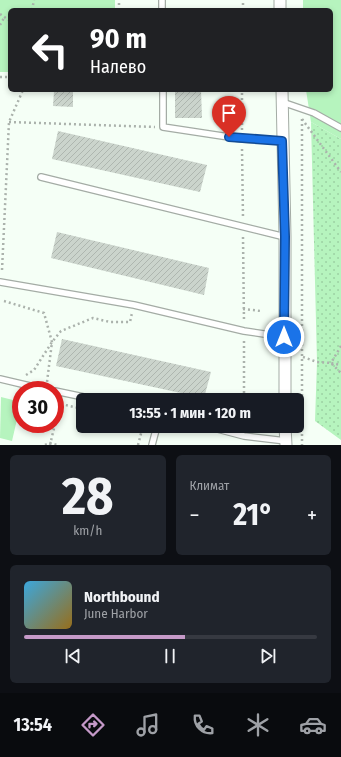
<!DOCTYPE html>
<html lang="ru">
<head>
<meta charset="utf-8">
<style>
	:root { --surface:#171b24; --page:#20242c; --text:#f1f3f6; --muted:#9ea1a6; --line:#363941; --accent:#c599c8 }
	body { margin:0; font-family:"Fira Sans Condensed",sans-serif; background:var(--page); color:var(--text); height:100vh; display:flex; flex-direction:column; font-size:15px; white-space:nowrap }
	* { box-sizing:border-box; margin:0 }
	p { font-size:13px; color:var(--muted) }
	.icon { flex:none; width:22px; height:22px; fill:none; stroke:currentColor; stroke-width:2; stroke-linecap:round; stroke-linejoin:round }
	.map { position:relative; height:445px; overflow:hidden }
	.panel { display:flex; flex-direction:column; gap:10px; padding:10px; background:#0d0f14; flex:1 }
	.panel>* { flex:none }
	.hud { position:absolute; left:8px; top:8px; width:325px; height:84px; border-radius:6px; box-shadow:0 2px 6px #0003; background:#202124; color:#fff; overflow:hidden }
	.speed { position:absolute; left:12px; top:381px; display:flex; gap:8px; font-size:20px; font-weight:700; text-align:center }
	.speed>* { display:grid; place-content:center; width:52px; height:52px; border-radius:50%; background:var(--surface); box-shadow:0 2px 6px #0003; line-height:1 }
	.speed .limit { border:6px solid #d22; background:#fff; color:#111 }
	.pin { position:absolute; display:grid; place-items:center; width:34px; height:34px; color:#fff; margin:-41px -17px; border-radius:50% 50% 50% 0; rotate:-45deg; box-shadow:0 0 4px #0007 }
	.pin .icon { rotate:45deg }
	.me { position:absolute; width:44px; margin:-22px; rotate:0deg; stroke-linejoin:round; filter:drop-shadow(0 0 3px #0008) }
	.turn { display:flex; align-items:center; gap:14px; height:84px; padding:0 16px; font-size:18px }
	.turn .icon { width:52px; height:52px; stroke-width:2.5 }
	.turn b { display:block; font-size:28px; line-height:34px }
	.big { font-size:30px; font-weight:700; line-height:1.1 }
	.panel .widget { flex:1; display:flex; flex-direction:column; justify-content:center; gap:6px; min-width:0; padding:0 14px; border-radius:6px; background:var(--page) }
	.panel .dial { align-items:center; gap:0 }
	.dial b { font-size:52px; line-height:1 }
	.song { display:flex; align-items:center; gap:12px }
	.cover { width:48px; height:48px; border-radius:6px; background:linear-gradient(135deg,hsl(200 70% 55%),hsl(40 70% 35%)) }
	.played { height:4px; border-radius:2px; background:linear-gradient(90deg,var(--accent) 55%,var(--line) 55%) }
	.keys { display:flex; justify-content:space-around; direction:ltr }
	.heat { display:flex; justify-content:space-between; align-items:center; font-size:22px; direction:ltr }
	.panel .tiles { flex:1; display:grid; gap:10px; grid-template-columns:1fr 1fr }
	.widget:last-child { grid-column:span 2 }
	.trip { position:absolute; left:76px; top:393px; width:228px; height:40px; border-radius:6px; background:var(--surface); box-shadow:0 2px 6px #0003; font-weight:700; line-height:40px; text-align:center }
	.tab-bar { display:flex; height:64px; justify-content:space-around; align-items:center; background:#090b0e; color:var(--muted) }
	.tab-bar .icon { width:28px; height:28px }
	.tab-bar .current { color:var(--accent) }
	.tab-bar b { font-size:18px; color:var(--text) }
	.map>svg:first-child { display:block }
	.grass { fill:url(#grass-dots) }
	.green { fill:#b6f4be }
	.building { fill:url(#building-hatch) }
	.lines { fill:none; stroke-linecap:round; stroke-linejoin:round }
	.service-casing { stroke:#a4aca5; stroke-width:8 }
	.minor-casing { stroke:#a4aca5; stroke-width:13 }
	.path { stroke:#abb2ac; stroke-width:2.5; stroke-dasharray:2 3; stroke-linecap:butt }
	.service { stroke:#fff; stroke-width:5.5 }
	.minor { stroke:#fff; stroke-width:11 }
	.route-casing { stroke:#114b97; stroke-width:10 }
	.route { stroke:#1a73e8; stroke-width:7 }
</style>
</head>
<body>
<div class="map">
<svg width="341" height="445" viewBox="0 0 341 445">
	<defs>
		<pattern id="grass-dots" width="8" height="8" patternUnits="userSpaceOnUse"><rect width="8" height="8" fill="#b6f4be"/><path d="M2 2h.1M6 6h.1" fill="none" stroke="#9cd1a3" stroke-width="1.8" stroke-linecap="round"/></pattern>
		<pattern id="building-hatch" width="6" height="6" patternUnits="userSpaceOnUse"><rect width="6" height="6" fill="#cbd4cc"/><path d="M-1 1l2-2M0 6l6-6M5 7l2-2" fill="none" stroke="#aeb6af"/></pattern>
	</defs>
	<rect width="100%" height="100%" fill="#f5fff6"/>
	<path class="grass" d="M311,122L341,139V440L315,421L317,362Z"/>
	<g class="green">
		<path d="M0,0H115V10H10V72H0Z"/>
		<path d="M303,0H341V139L311,122L306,90H331V10H303Z"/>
		<path d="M1,397L21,402L12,441L0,438Z"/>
	</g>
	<g class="building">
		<path d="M175,90H201L202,118H175Z"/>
		<path d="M54,91H73V107L53,106Z"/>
		<path d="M58,131L207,165L200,192L52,159Z"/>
		<path d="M57,232L209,268L204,295L51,258Z"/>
		<path d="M62,339L211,372L204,398L56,366Z"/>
	</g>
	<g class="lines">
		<g class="service-casing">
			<g id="service">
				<path d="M162,0V10"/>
				<path d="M163,90V127L242,139L282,141"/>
				<path d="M282,102L314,113L341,128"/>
				<path d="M41,177L285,237"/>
				<path d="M0,282L134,305L244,331L284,337"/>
				<path d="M0,379L47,390"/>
				<path d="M55,391L98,400"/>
				<path d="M206,426L244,436L286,441"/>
				<path d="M152,445L157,426"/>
			</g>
		</g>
		<g class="minor-casing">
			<g id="minor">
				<path d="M280,0V10"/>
				<path d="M282,90L285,237V400"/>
				<path d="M285,426L286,445"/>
			</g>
		</g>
		<g class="path">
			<path d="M32,10L34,0"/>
			<path d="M119,10V0"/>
			<path d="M243,10V0"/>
			<path d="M0,14L10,21"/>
			<path d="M0,25L4,18"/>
			<path d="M0,77H10"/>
			<path d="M302,119V445"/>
			<path d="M302,119L341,172"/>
			<path d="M9,122L155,127"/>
			<path d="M242,130V90"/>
			<path d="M242,149L243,218"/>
			<path d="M243,237L244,322"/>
			<path d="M2,270L9,122L23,90"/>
			<path d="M4,301L44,313L52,342L47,382"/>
			<path d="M243,309L261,311"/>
			<path d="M244,341V400"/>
			<path d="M341,346L331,363L341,365"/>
			<path d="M303,357L317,362L331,363L341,373"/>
			<path d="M26,375L34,370L52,342L61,331L93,318L110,322H130L132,313"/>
			<path d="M61,404L83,409"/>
			<path d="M55,422L60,401"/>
			<path d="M45,445L50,443L58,445"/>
			<path d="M50,445L55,424"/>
			<path d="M138,445L143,426"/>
		</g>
		<use href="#service" class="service"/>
		<use href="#minor" class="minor"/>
	</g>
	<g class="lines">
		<g class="route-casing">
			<path id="route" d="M229,137L282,141L285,237L284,337"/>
		</g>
		<use href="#route" class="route"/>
	</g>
</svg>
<div class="speed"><div class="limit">30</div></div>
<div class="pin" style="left:229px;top:137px;background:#d93025"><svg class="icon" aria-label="arrive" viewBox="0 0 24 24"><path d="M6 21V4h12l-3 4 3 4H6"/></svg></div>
<svg class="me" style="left:284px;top:337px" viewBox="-20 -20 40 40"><circle r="17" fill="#1a73e8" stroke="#fff" stroke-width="3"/><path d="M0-11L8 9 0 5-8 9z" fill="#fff"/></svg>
<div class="trip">13:55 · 1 мин · 120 m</div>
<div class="hud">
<div class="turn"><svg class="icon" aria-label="left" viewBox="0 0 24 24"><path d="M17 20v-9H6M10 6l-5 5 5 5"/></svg><div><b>90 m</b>Налево</div></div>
</div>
</div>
<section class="panel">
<div class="tiles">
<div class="widget dial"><b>28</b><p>km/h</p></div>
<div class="widget"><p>Климат</p>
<div class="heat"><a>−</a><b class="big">21°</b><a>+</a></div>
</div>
<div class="widget">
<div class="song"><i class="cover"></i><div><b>Northbound</b><p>June Harbor</p></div></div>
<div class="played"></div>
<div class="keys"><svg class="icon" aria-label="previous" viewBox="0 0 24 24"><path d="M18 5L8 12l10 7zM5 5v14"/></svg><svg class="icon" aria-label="pause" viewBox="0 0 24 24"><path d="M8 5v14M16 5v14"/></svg><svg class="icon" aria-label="next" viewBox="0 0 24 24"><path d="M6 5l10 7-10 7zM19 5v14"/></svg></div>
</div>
</div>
</section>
<nav class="tab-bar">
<b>13:54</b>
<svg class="icon current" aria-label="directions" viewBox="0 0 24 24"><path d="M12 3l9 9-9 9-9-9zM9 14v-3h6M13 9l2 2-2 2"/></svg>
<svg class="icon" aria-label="music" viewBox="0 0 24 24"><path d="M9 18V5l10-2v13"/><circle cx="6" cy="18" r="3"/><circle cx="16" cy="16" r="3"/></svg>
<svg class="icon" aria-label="phone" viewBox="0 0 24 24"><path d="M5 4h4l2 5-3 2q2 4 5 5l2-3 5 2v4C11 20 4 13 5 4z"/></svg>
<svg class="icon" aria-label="climate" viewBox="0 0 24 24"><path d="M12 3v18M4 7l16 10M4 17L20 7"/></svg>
<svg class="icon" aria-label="car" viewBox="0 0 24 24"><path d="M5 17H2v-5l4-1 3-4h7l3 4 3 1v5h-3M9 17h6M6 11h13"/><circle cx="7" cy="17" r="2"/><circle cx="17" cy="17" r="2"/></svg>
</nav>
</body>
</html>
